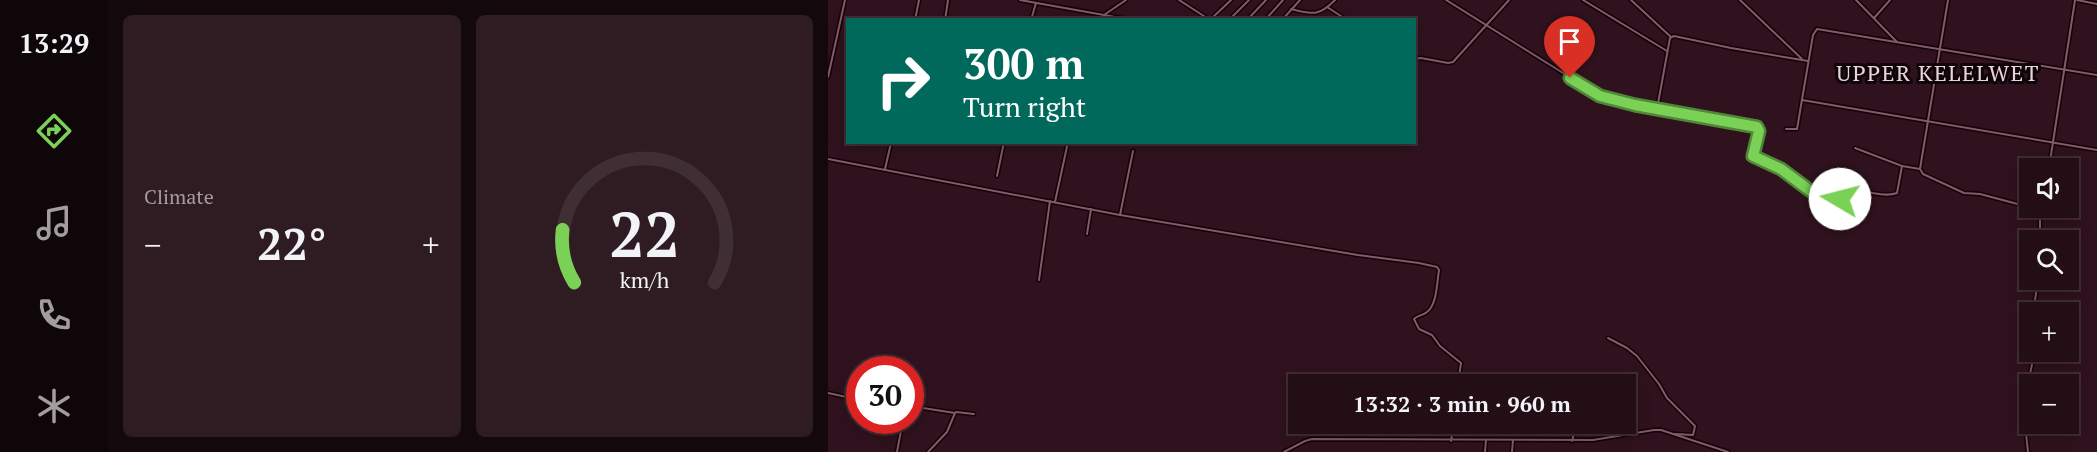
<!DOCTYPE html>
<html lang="en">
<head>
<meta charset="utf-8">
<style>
	:root { --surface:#230e16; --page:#2f1c23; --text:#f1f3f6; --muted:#a39ca1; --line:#402e35; --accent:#7ad156 }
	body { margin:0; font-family:"PT Serif",serif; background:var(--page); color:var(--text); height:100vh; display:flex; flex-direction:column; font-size:22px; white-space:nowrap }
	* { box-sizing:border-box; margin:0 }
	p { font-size:20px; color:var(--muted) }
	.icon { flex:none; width:33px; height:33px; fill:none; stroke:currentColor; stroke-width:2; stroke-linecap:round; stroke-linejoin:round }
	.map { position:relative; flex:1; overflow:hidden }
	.drawer { display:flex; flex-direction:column; gap:15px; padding:15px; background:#13080c; width:720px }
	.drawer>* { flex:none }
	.hud { position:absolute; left:18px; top:18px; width:570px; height:126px; border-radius:0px; box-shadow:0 3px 15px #0003,0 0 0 2px var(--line); background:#00695c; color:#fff; overflow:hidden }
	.controls { position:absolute; left:1191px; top:158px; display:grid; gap:12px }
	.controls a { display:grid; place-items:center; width:60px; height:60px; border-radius:0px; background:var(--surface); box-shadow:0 3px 15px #0003,0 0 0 2px var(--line); font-size:30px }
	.speed { position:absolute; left:18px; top:356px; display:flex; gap:12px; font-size:30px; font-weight:700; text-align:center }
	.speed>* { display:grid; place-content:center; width:78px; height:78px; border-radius:50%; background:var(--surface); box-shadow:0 3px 15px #0003,0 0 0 2px var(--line); line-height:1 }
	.speed .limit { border:9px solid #d22; background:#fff; color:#111 }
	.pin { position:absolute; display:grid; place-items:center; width:51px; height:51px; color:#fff; margin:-62px -26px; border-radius:50% 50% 50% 0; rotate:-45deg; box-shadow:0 0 6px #0007 }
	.pin .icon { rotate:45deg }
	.me { position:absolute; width:66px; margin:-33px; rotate:278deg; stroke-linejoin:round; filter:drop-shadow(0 0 4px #0008) }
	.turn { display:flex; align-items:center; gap:21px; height:126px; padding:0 18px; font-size:27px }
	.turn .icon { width:78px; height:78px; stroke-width:2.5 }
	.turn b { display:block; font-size:42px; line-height:51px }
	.big { font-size:45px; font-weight:800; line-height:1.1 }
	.drawer .card { flex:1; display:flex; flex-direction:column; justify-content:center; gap:9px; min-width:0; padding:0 21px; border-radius:9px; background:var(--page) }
	.drawer .dial { align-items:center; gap:0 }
	.dial svg { height:156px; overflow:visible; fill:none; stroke:var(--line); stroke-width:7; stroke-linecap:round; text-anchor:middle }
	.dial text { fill:var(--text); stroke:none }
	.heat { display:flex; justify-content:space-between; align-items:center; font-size:33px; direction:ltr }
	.drawer .tiles { flex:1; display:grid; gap:15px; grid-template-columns:repeat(2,1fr) }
	.trip { position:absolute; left:460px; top:374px; width:348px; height:60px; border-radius:0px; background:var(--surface); box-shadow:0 3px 15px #0003,0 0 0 2px var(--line); font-weight:800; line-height:60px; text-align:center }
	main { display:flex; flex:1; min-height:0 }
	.dock { display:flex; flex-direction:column; width:108px; justify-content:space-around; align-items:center; background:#0e0609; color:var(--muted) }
	.dock .icon { width:42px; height:42px }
	.dock .current { color:var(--accent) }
	.dock b { font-size:27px; color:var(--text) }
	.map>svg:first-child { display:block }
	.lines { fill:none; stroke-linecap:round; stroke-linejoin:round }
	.street-casing { stroke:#150107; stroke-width:5 }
	.street { stroke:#7f5c67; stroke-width:2 }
	.route-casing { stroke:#4f8838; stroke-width:15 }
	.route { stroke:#7ad156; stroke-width:10 }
	.labels { text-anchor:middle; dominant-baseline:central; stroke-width:6; stroke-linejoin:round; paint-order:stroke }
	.quarter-label { font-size:22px; letter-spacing:1.5px; fill:#e9d4da; stroke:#0f0407 }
</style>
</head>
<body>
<main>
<nav class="dock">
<b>13:29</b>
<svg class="icon current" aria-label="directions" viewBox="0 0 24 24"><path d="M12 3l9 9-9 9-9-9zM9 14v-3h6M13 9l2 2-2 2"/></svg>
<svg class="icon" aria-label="music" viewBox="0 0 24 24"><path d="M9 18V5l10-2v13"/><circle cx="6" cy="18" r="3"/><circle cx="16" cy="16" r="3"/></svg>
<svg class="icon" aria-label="phone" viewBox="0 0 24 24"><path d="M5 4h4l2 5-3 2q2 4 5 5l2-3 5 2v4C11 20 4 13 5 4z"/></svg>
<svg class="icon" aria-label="climate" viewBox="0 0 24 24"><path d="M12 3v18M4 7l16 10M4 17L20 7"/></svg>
</nav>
<section class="drawer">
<div class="tiles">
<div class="card"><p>Climate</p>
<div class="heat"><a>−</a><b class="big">22°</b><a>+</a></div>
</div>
<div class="card dial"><svg viewBox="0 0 100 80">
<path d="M14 69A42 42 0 1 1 86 69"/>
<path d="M14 69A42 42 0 0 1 8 42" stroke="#7ad156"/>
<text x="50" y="56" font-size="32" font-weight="700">22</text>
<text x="50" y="72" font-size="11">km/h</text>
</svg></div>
</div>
</section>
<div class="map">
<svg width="1269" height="452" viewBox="0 0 1269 452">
	<rect width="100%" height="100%" fill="#2f121d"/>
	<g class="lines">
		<g class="street-casing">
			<g id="street">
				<path d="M192,0L304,20"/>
				<path d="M351,0L382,20"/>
				<path d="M618,0L772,96L807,105L929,127L931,131L925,156L956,171L1003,205C1013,203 1015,193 1027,192C1041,190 1056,198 1069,193L1074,166L1027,148"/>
				<path d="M755,0L839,51"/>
				<path d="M803,0L843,37"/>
				<path d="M912,0L974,59"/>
				<path d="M1028,0L1069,42"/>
				<path d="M1249,0L1269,4"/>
				<path d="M499,7L519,20"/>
				<path d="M463,9C485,14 490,17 507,0"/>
				<path d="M276,15L298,0"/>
				<path d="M1046,18L1062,0"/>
				<path d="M87,20L91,0"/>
				<path d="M117,20L120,0"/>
				<path d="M203,20L208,3"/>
				<path d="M382,20L403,0"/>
				<path d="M401,20L421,0"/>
				<path d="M419,20L438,0"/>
				<path d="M437,20L455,0"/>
				<path d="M454,20L472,0"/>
				<path d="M586,59L593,58L620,63L625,62L681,0"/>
				<path d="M0,77L17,0"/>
				<path d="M974,100L1269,150"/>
				<path d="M829,109L842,38L846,36L903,48L980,61"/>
				<path d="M958,129H969L985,35L989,29L1269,75"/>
				<path d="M0,159L292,215L530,255L591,263L609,267L611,270C609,282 609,305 599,312C594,316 590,315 586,319L591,329L604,335L612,346L633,363L630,384"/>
				<path d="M1074,166L1092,169L1095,174L1136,193L1152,194L1212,210L1215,207"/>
				<path d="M1221,168L1247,0"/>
				<path d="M57,169L63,143"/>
				<path d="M1092,169L1120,0"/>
				<path d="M169,176L176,142"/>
				<path d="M227,202L240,142"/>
				<path d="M1212,210V240"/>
				<path d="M292,215L305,151"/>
				<path d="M259,234L263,209"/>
				<path d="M1210,279L1207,300L1212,312"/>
				<path d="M211,280L222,201"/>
				<path d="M780,338L799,348L809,356L831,384L839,398L867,426L865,435L847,434"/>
				<path d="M0,393L32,400"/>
				<path d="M82,406L127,413L119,432L100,452"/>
				<path d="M128,412L146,414"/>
				<path d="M623,441L626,423"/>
				<path d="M744,441L747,430"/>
				<path d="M69,452L75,420"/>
				<path d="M456,452L477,441L484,439L765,440L826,430H833L900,452"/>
				<path d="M657,452L658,440"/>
				<path d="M684,452L685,440"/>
				<path d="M1200,452L1195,405L1207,351"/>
			</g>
		</g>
		<use href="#street" class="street"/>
	</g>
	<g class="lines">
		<g class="route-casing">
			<path id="route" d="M742,78L772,96L807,105L929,127L931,131L925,156L953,169L1000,204L1006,205L1012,199"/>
		</g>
		<use href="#route" class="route"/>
	</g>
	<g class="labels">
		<g class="quarter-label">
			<text x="1110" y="72">UPPER KELELWET</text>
		</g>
	</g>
</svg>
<div class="controls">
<a><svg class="icon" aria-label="sound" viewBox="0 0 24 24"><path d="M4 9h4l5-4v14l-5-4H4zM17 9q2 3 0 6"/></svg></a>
<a><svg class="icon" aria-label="search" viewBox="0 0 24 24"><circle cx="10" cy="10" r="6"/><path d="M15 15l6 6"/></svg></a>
<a>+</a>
<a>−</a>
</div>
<div class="speed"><div class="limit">30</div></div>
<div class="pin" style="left:742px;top:78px;background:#d93025"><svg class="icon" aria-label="arrive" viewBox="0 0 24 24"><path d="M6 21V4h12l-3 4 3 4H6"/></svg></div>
<svg class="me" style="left:1012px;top:199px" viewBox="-20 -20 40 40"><circle r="19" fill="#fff"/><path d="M0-13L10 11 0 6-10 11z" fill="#7ad156"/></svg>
<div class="trip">13:32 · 3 min · 960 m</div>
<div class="hud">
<div class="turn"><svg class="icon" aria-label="right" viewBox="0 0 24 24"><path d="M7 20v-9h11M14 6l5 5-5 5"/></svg><div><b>300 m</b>Turn right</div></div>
</div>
</div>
</main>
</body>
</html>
